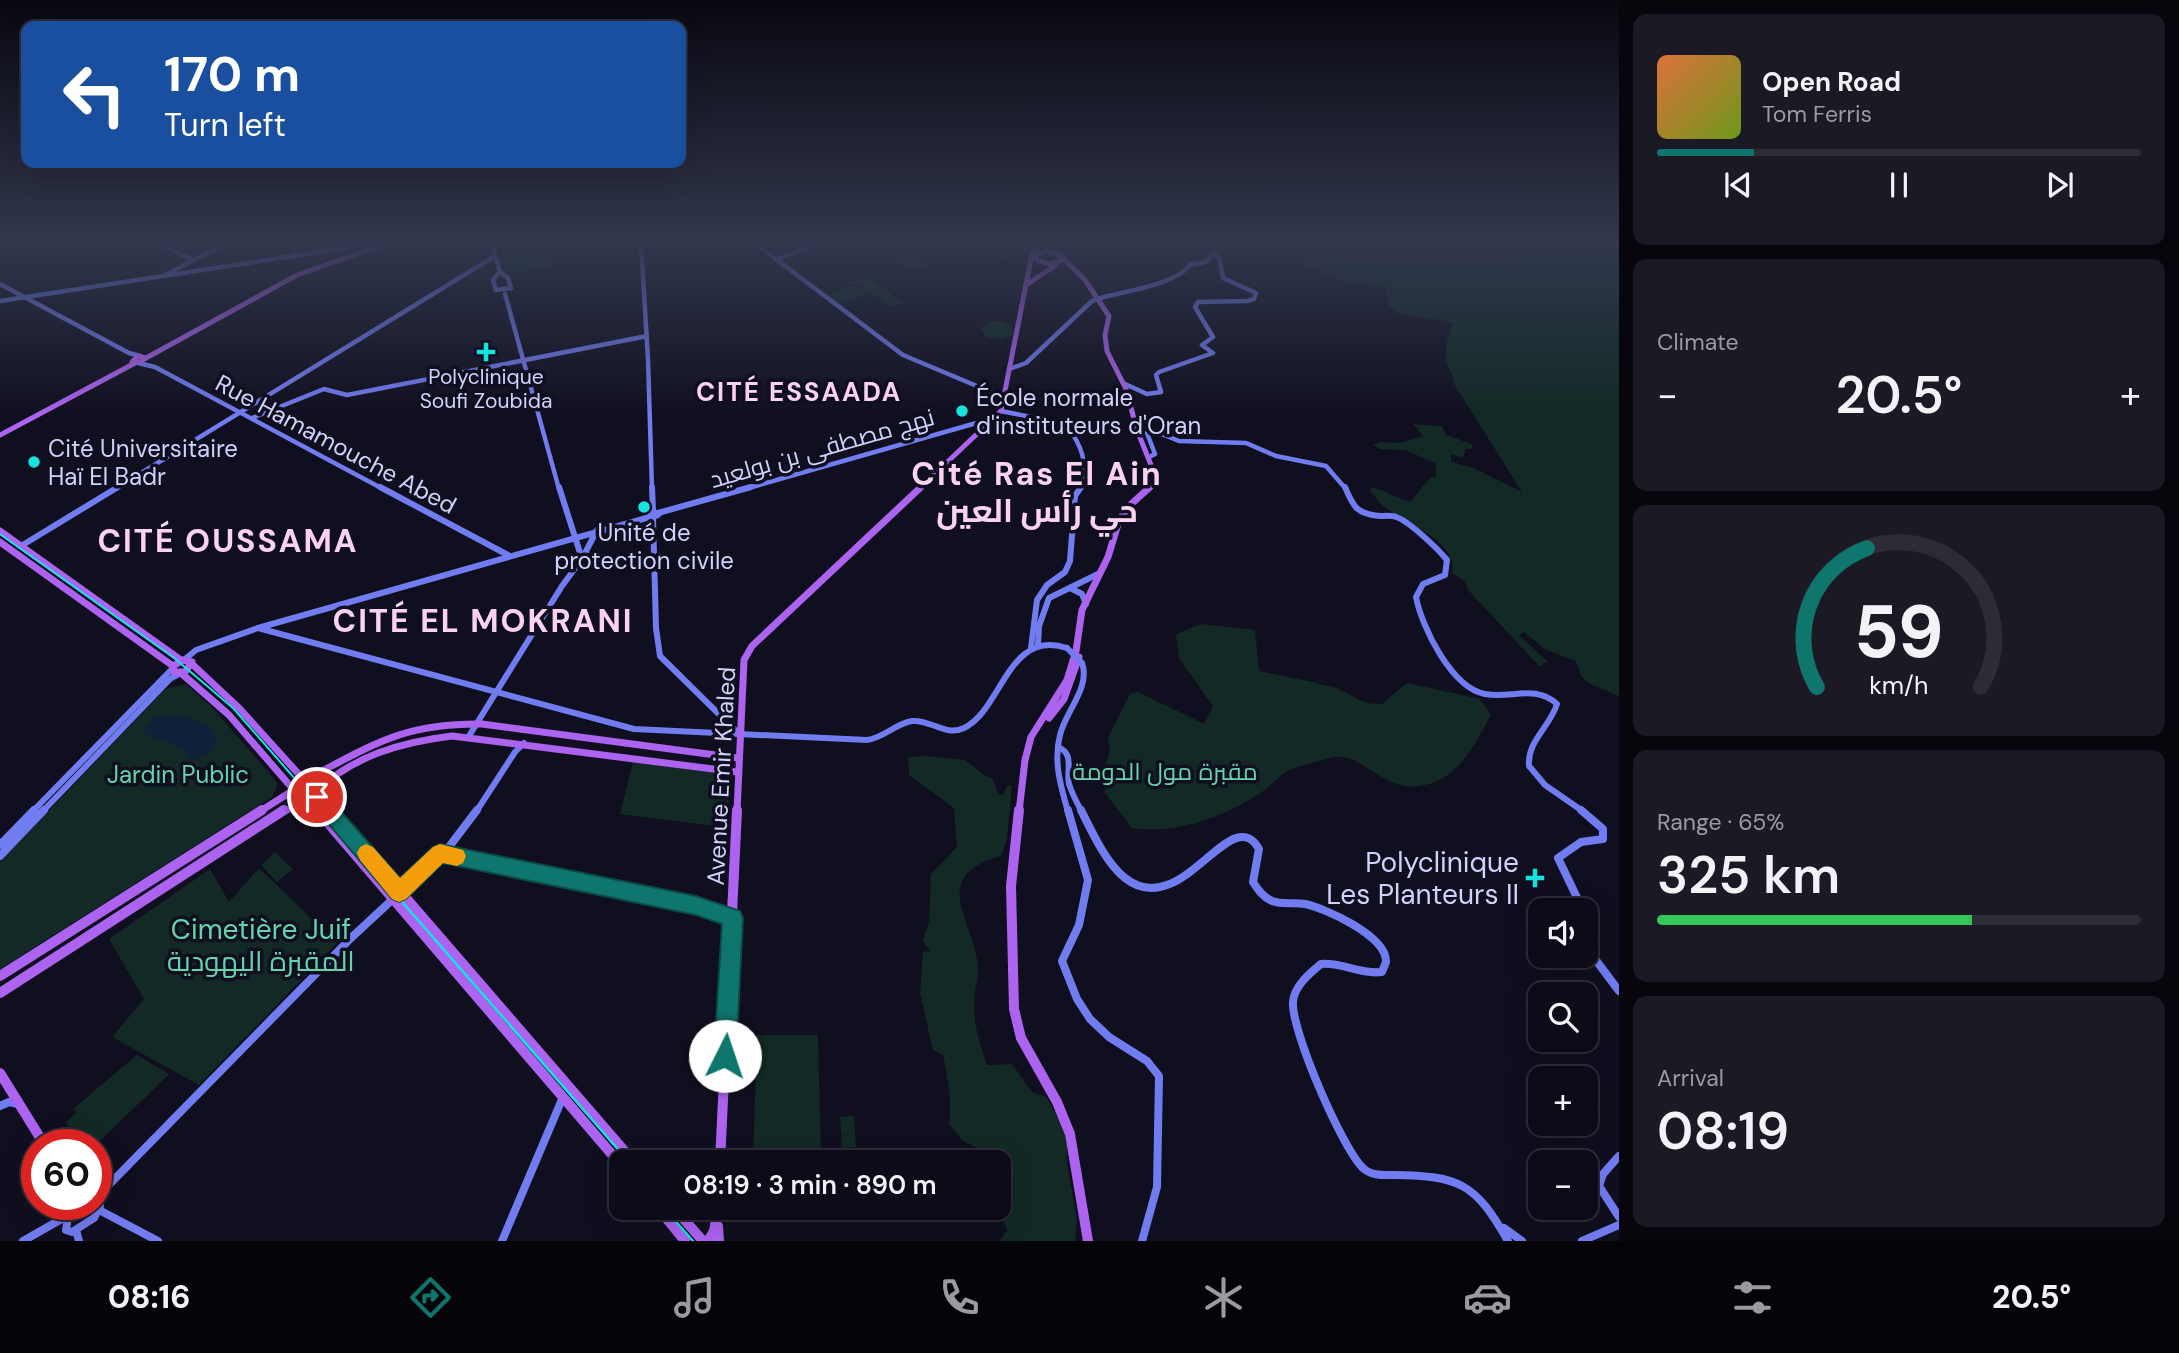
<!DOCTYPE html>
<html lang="en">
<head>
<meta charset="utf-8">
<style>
	:root { --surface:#0c0b17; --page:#1a1924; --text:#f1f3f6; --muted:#9a9ba1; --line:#2c2b36; --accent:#0f766e }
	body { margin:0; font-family:"DM Sans",Cairo,sans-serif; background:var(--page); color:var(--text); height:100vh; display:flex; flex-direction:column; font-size:26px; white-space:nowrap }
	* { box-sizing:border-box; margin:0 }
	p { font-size:23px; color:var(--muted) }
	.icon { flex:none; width:38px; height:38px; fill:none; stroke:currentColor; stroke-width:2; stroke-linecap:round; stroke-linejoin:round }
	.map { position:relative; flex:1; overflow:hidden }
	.side { display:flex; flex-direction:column; gap:14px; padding:14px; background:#07060d; width:560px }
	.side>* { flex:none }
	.banner { position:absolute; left:21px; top:21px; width:665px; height:147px; border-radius:14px; box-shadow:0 7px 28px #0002,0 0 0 2px var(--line); background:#1a4fa0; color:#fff; overflow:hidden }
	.controls { position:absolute; left:1528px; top:898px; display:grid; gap:14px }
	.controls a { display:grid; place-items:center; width:70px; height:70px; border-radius:14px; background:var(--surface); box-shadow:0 7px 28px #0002,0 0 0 2px var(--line); font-size:35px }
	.speed { position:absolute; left:21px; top:1129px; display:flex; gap:14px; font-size:35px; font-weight:700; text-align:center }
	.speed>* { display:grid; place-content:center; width:91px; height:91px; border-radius:50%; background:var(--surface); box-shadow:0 7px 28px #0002,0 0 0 2px var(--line); line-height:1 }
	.speed .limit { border:10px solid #d22; background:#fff; color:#111 }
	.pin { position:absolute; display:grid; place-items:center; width:60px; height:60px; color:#fff; margin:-30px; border:4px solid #fff; border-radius:50%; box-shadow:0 2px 7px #0007 }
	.me { position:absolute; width:77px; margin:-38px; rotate:4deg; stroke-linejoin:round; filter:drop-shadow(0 0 5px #0008) }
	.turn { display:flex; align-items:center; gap:24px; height:147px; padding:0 28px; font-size:32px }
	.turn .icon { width:91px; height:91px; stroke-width:2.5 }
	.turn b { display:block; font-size:49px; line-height:60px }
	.big { font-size:52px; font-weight:600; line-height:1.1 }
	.side .card { flex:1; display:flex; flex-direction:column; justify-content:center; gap:10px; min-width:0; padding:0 24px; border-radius:14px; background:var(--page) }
	.side .dial { align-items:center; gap:0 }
	.dial svg { height:182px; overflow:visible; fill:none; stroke:var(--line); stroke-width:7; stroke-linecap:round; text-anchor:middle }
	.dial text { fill:var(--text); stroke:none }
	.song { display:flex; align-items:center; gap:21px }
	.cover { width:84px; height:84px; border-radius:10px; background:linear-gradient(135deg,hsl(20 70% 55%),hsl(80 70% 35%)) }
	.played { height:7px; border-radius:4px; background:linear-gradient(90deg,var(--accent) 20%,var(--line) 20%) }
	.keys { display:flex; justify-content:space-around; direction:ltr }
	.heat { display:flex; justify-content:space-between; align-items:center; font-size:38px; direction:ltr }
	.charge { height:10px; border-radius:5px; background:linear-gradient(90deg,#34c759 65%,var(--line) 0) }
	.trip { position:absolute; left:609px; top:1150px; width:402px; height:70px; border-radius:14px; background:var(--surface); box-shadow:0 7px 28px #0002,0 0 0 2px var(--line); font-weight:600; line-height:70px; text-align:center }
	.dock { display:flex; height:112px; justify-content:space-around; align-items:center; background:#050409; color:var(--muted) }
	.dock .icon { width:49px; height:49px }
	.dock .active { color:var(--accent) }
	.dock b { font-size:32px; color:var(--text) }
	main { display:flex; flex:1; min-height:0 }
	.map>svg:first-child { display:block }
	.green { fill:#122925 }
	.water { fill:#0e2239 }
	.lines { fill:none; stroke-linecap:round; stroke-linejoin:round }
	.secondary-far2 { stroke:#727cf1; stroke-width:4.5 }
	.secondary-far1 { stroke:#727cf1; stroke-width:6 }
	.secondary { stroke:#727cf1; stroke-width:8 }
	.primary-far2 { stroke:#ac63f0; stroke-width:5 }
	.primary-far1 { stroke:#ac63f0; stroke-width:7 }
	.primary { stroke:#ac63f0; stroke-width:10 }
	.tram-far1 { stroke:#16e2e0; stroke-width:2 }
	.tram { stroke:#16e2e0; stroke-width:2.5 }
	.secondary-bridge-far1 { stroke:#727cf1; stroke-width:4.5 }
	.secondary-bridge { stroke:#727cf1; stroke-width:6 }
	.route { fill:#0f766e; stroke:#0a4d48; stroke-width:2 }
	.slow { fill:#f59e0b }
	.poi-dot { fill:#16e2e0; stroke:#100f1f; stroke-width:2.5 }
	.labels { text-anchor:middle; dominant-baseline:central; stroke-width:7; stroke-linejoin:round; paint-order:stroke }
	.far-poi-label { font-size:21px; fill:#d2d1fb; stroke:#100f1f }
	.poi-label { font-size:24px; fill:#d2d1fb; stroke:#100f1f; text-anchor:start }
	.street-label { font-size:24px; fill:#d2d1fb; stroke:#100f1f }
	.park-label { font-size:24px; fill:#65d3ac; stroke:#100f1f }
	.far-district-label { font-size:26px; font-weight:bold; letter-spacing:2px; fill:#fbd3f1; stroke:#100f1f }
	.near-poi-label { font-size:28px; fill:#d2d1fb; stroke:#100f1f; text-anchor:end }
	.near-park-label { font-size:28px; fill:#65d3ac; stroke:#100f1f }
	.district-label { font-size:32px; font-weight:bold; letter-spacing:2px; fill:#fbd3f1; stroke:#100f1f }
</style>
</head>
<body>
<main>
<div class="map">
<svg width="1619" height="1241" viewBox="0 0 1619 1241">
	<rect width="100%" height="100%" fill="#100f1f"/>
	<g class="green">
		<path d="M934,244L951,256L940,258L937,253L930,249L923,252L927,256L923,258L910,254L926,261L919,264L928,267L924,269L917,266L911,270L892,257L874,254L862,245Z"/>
		<path d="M1019,244L1027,248C1006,268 995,255 972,245L994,261L969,245Z"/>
		<path d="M1324,244H1619V696L1590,684L1581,676L1576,661L1546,650L1524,632L1519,635L1547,661L1540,667L1468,590L1465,581L1452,573C1458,540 1405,524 1385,507C1379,503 1375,496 1370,491L1371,487C1385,490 1396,498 1410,502L1430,478L1436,476V464L1406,450L1380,449L1373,445L1381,442L1400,443L1423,436L1413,424L1442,426L1446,435L1472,444V449H1466L1463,458L1451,454V462L1471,467L1522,492L1454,384C1454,374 1449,371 1447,363C1443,348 1449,336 1453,322L1399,314L1388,304L1386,287C1360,281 1313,282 1300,254Z"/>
		<path d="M554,249L552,269L504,273L499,254Z"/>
		<path d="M865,276L904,303L891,306L855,283L824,293Z"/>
		<path d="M854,285L869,293L840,305L827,295Z"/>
		<path d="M990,321H1001L1011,325L1014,335L1002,340L986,337L981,328Z"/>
		<path d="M1201,624L1255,630L1259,671L1317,683C1325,687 1332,685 1339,689C1358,698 1360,704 1382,704L1407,683L1480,699L1491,715C1475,743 1462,774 1429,784C1384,797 1366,753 1334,757C1328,758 1293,768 1288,771C1276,778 1267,790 1254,797C1218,819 1175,834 1132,828L1105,793L1103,773L1110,751L1108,737L1130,694L1138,692L1204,724L1213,706L1179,658L1176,634Z"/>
		<path d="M186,684L211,706L278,783L272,797L0,969V862L165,689Z"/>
		<path d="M926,756L965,760L985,776L992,778L999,795H1003L1007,786H1012L1007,838L1001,856C928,876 973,920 978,965C979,973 976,983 975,992C972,1020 978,1038 987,1065L1012,1064L1032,1092L1046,1097L1059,1119L1067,1144V1163L1077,1218L1075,1241H1000L1007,1230L1001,1216L1008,1197L1007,1164L962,1140L949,1124C952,1100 948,1079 943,1055L933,1050L920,993L923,952L930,951L923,941L929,921L931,874L957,847L954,808L909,775L908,757Z"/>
		<path d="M633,762L724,774L731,779L727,824L724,827L620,814Z"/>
		<path d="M275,852L293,869L277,882L261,865Z"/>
		<path d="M259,868L337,943L199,1085L112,1037L144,999L109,939L210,869L229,902Z"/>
		<path d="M757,1035H818L821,1162H753Z"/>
		<path d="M137,1055L169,1074L96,1145L70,1144L68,1143L73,1138L66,1122L77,1112L73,1109Z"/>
		<path d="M854,1116L856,1147L842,1148L840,1117Z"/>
	</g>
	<path class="water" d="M166,715H179L211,726L217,742C212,755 200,761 186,760L187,754L176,746L145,735L146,726L157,717Z"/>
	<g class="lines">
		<g class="secondary-far2">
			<path d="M159,244L193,260"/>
			<path d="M294,244V253"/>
			<path d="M492,244L500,272"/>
			<path d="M641,244L648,359L652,489"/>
			<path d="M756,244L903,355L1003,397"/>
			<path d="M776,260L816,244"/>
			<path d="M500,272L508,278L511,288L496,290L493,280Z"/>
			<path d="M165,275L225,244"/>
			<path d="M0,284L129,353L140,356"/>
			<path d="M505,294L559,489"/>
			<path d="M1104,297C1127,291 1176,284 1190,265L1206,262L1214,253L1219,258L1223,278L1256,293L1254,299L1247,301L1198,302L1195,307L1213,337L1202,345L1213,353L1159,372L1156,375L1161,392L1147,394L1123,383"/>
			<path d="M0,301L371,244"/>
			<path d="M138,363L155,367L383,489"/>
			<path d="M1009,369L1026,363L1092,301"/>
			<path d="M1001,411L1066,424C1081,445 1090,463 1079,489"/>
			<path d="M252,418L324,389L347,395L647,336"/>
			<path d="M1149,457L1155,454L1147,433L1154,431L1179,441L1246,443L1276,456L1326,466L1346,489"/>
			<path d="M115,489L495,256"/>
			<path d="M745,489L994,418"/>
		</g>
		<g class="secondary-far1">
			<path d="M380,487L508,555"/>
			<path d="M559,487L582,559"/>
			<path d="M652,487L653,511"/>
			<path d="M1345,487C1353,506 1356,514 1380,516C1384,516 1392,515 1396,517C1409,521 1438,549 1447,560L1445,575L1423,584L1416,597C1422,628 1452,688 1485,694C1511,699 1535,684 1557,704C1550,727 1527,741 1529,766L1545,785L1584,812"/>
			<path d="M653,511L658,515L651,518L649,515Z"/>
			<path d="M658,513L751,487"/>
			<path d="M653,518L656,628L660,656L739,734"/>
			<path d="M21,546L118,487"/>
			<path d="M1070,588L1082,594L1086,604"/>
			<path d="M258,628L634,729L867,740C884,738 896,723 912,721C931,719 945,737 964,728C1002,710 1008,628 1067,648"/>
			<path d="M1038,645L1039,626L1049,598L1100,573"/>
			<path d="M1031,648L1037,600L1047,585L1065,572L1070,561L1075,496L1081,487"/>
			<path d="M185,659L196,650L258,628L650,517"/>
			<path d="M469,736L562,586L582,559L597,530"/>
			<path d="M1058,747C1075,754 1066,770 1069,784C1072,794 1077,803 1082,812"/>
			<path d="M32,812L172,669"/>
			<path d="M42,812L170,679L179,674"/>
			<path d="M476,812L515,752L524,743"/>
			<path d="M1068,812C1061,787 1053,762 1060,735C1065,712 1091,687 1082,663"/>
		</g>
		<g class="secondary">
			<path d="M1068,810L1088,880L1079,925L1062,961L1077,999L1090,1019L1109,1037L1147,1061L1159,1076L1157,1187L1142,1241"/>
			<path d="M1081,810C1092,832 1106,863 1125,878C1182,923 1231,799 1259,849L1253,882C1258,890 1263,897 1272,901C1282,905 1294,902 1305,904C1325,908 1387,936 1386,962C1385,965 1383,969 1382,972C1361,975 1342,962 1321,964C1310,973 1294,986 1293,1002C1291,1030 1342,1148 1363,1168C1371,1176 1383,1175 1393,1175C1460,1176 1475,1183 1508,1241"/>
			<path d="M1581,810L1603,829V839L1581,842L1558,858L1583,910"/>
			<path d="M0,845L34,810"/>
			<path d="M440,853L681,902L711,909L732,918"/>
			<path d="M0,856L44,810"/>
			<path d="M1586,920L1595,959L1619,991"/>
			<path d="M0,1106L9,1102L18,1104"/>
			<path d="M1619,1156L1603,1174L1599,1186L1619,1217"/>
			<path d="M96,1198L351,938L449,847L477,810"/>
			<path d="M85,1204L68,1217L66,1230L72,1232L94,1218L100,1206L96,1200"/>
			<path d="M99,1210L158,1241"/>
			<path d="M1504,1228L1522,1241"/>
			<path d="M76,1230L79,1241"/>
			<path d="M23,1241L67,1216"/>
			<path d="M502,1241L563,1097"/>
			<path d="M1582,1241L1619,1225"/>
		</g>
		<g class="primary-far2">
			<path d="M1061,256L1085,280L1109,316L1105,335L1107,351L1126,389L1137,430L1155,475L1149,489"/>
			<path d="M1031,260C1038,251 1047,250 1058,254L1062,260L1050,264L1037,260V254"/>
			<path d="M1026,285L1056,265"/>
			<path d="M138,356L146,358L140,362H132Z"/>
			<path d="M146,358L297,275L385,244"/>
			<path d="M0,435L135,363"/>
			<path d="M919,489L1001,411L1034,244"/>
		</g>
		<g class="primary-far1">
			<path d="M0,531L181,660"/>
			<path d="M0,542L173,666"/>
			<path d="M183,660L192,662L185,672H174L173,666Z"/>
			<path d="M192,664L239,708L304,780"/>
			<path d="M181,673L229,715L292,788"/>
			<path d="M1049,718L1064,699L1079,657"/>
			<path d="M308,779L316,783V794L304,803L291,801L289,795L292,788Z"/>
			<path d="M305,780C373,745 402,723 482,724L738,758"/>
			<path d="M316,792C352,756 402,742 452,736L737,772"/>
			<path d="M316,794L331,812"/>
			<path d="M259,812L289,793"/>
			<path d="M281,812L307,803L318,812"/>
			<path d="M737,812L744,660L752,646L921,487"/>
			<path d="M1019,812L1025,760L1031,737L1067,680L1076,651L1082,610L1108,557L1119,521L1128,507L1150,487"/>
		</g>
		<g class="primary">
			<path d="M317,810L621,1165"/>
			<path d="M330,810L634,1162"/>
			<path d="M1019,810L1011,886L1014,1009L1021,1038L1057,1102L1070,1134L1088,1241"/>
			<path d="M0,976L262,810"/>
			<path d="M0,993L284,810"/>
			<path d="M0,1073L44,1144"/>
			<path d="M720,1162L737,810"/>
			<path d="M658,1208L685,1241"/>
			<path d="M674,1208L703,1241"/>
			<path d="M718,1226L719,1241"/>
			<path d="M708,1241L714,1231L718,1208"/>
		</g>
		<path class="tram-far1" d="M0,534L173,657L233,708L324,812"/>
		<g class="tram">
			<path d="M322,810L629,1162"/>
			<path d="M664,1208L693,1241"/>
		</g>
		<path class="secondary-bridge-far1" d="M1092,301L1104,297"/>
		<path class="secondary-bridge" d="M1067,648L1082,663"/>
	</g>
	<linearGradient id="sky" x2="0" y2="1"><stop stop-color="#090811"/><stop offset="0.58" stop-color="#31374d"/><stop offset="1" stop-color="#31374d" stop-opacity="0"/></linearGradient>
	<rect width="1619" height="418" fill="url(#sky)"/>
	<path class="route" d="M317,788L323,791L400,878L433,847L440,844L696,896L740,911L743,918L736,1056L733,1064L725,1067L717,1064L714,1056L722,924L696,915L443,863L406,899L399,902L392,899L310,802L308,797L310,791Z"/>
	<path class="slow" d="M366,844L373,847L400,878L433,847L440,844L463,850L466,856L463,863L457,866L443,863L406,899L399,902L392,899L360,860L357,853L360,847Z"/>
	<g class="poi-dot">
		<path d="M482.5 341.5h7v7h7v7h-7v7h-7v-7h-7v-7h7z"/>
		<circle cx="962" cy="411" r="7"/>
		<circle cx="34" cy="462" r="7"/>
		<circle cx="644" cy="507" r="7"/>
		<path d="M1531.5 867.5h7v7h7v7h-7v7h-7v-7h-7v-7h7z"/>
	</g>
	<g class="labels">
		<g class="far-poi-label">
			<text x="486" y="377">Polyclinique<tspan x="486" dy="24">Soufi Zoubida</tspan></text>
		</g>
		<g class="poi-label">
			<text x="976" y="397">École normale<tspan x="976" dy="28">d'instituteurs d'Oran</tspan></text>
			<text x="48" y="448">Cité Universitaire<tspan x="48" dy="28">Haï El Badr</tspan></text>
			<text x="644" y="532" text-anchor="middle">Unité de<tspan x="644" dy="28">protection civile</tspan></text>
		</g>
		<g class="street-label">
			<text transform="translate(336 444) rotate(28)">Rue Hamamouche Abed</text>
			<text transform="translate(822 448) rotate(-16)">نهج مصطفى بن بولعيد</text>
			<text transform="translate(721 776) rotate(-87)">Avenue Emir Khaled</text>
		</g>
		<g class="park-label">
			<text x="1165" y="771">مقبرة مول الدومة</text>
			<text x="178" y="774">Jardin Public</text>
		</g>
		<g class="far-district-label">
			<text x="799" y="392">CITÉ ESSAADA</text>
		</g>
		<g class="near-poi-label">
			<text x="1519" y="862">Polyclinique<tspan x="1519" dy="32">Les Planteurs II</tspan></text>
		</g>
		<g class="near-park-label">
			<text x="261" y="929">Cimetière Juif<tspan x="261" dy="32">المقبرة اليهودية</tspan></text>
		</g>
		<g class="district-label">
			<text x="1037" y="474">Cité Ras El Ain<tspan x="1037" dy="37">حي رأس العين</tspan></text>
			<text x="228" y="541">CITÉ OUSSAMA</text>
			<text x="483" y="621">CITÉ EL MOKRANI</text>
		</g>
	</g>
</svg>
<div class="controls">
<a><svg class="icon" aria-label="sound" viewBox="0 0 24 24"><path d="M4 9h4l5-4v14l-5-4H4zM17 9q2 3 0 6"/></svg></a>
<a><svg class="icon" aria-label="search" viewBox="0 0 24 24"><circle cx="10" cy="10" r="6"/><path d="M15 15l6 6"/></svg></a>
<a>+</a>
<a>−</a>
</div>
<div class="speed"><div class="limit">60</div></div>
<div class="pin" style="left:317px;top:797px;background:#d93025"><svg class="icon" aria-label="arrive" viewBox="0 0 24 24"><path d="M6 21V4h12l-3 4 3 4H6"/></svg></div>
<svg class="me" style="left:725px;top:1056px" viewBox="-20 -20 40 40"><circle r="19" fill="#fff"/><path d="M0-13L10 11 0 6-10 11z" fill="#0f766e"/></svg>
<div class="trip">08:19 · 3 min · 890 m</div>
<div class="banner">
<div class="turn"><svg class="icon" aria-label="left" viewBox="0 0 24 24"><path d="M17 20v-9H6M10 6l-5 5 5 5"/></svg><div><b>170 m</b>Turn left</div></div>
</div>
</div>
<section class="side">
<div class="card">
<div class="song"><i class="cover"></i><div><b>Open Road</b><p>Tom Ferris</p></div></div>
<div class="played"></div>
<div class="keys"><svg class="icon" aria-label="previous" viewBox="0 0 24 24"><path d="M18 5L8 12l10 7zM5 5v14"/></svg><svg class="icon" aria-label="pause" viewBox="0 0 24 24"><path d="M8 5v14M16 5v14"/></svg><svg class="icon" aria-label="next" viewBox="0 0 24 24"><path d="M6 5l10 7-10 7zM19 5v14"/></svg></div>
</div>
<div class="card"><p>Climate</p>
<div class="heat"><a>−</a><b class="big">20.5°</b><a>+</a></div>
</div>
<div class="card dial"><svg viewBox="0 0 100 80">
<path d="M14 69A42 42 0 1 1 86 69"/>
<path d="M14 69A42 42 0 0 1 36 8" stroke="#0f766e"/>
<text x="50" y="56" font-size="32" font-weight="700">59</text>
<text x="50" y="72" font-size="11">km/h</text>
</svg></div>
<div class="card"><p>Range · 65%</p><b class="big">325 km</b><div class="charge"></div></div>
<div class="card"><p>Arrival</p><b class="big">08:19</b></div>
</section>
</main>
<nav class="dock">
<b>08:16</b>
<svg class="icon active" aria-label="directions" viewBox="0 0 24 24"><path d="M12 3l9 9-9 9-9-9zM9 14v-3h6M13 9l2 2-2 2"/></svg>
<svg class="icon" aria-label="music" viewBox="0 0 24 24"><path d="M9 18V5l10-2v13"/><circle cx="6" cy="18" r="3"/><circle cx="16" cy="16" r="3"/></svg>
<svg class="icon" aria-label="phone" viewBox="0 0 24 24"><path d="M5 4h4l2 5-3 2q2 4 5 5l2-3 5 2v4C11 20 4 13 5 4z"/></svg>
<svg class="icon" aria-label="climate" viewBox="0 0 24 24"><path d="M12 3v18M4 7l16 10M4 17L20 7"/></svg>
<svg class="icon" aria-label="car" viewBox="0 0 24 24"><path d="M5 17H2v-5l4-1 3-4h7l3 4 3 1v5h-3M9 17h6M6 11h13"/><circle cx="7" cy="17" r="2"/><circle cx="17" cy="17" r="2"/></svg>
<svg class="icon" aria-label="filters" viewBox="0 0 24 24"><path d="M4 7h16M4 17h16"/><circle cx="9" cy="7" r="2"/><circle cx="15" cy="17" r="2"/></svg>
<b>20.5°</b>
</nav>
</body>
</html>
